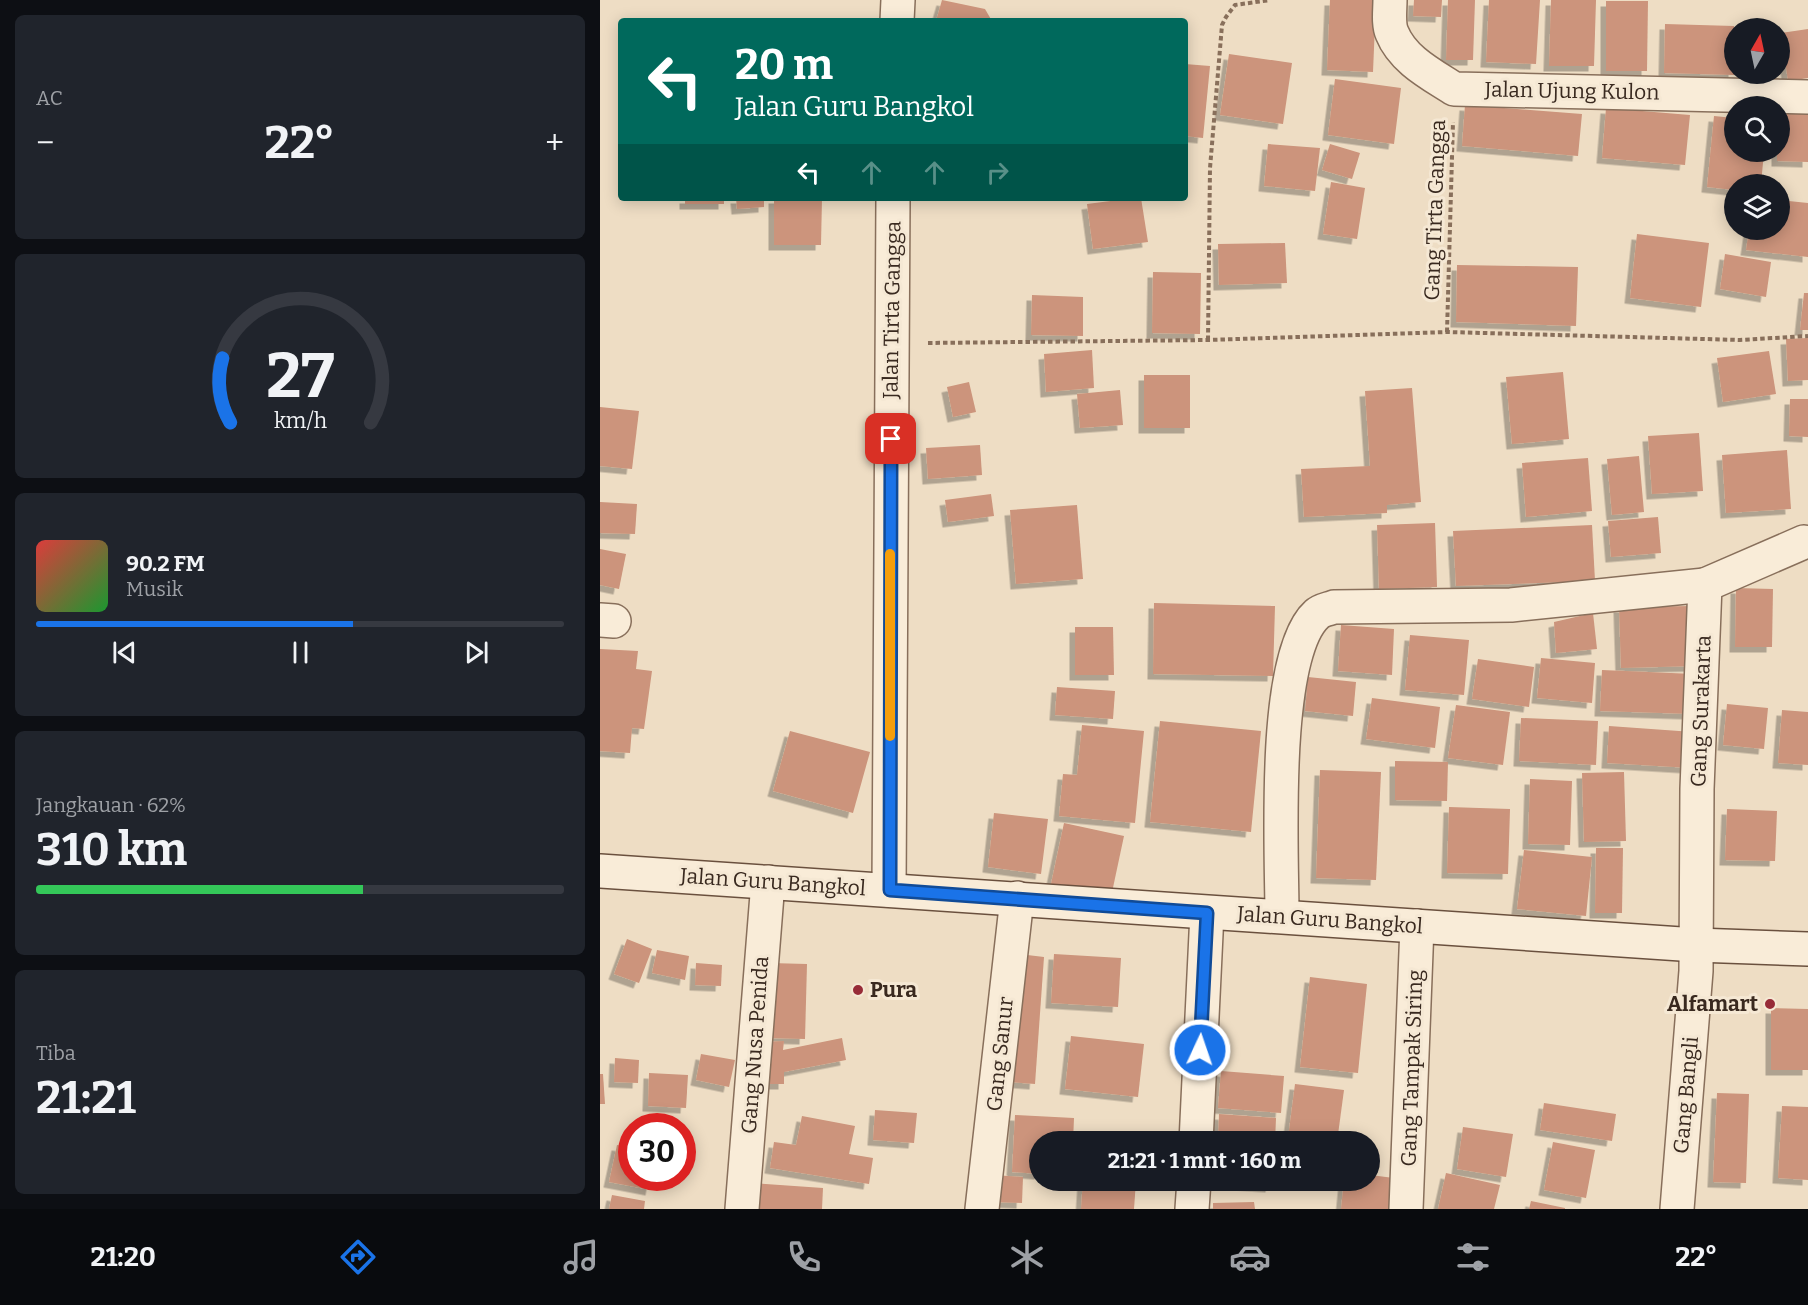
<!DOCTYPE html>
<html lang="id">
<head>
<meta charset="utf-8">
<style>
	:root { --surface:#171b24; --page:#20242c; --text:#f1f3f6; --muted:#9ea1a6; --line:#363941; --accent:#1a73e8 }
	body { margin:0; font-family:Bitter,serif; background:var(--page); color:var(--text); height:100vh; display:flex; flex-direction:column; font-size:22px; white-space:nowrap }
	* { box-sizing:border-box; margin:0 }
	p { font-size:20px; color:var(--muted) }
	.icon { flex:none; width:33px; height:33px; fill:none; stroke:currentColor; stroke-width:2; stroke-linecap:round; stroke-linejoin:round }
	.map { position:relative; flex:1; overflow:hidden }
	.side { display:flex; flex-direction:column; gap:15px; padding:15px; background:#0d0f14; width:600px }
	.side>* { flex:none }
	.guide { position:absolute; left:18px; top:18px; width:570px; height:183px; border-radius:6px; box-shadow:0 3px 15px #0003; background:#00695c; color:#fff; overflow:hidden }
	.needle { width:39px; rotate:9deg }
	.fabs { position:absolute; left:1124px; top:18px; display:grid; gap:12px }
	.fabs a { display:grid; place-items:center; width:66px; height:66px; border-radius:50%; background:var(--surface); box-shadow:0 3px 15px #0003; font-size:30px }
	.speed { position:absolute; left:18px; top:1113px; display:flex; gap:12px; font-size:30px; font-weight:700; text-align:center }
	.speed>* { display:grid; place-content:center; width:78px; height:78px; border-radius:50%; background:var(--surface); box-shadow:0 3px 15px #0003; line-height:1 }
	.speed .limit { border:9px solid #d22; background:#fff; color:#111 }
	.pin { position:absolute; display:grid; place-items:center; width:51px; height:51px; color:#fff; margin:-26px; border-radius:12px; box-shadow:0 3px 9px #0006 }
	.me { position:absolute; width:66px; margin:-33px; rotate:3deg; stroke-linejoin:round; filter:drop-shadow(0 0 4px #0008) }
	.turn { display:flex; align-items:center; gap:21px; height:126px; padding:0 18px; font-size:27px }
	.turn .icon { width:78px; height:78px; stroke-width:2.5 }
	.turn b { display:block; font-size:42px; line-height:51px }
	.lanes { display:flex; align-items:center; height:57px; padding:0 18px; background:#0003; justify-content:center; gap:30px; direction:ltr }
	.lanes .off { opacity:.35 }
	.big { font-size:45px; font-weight:700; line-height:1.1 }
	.side .card { flex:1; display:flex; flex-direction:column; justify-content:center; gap:9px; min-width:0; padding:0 21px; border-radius:9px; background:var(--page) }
	.side .dial { align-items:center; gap:0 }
	.dial svg { height:156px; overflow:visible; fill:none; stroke:var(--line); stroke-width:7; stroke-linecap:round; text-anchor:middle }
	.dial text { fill:var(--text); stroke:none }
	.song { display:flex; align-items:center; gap:18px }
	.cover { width:72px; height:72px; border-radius:9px; background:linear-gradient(135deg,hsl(0 70% 55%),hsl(130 70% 35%)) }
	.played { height:6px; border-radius:3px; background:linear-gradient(90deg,var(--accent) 60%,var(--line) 60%) }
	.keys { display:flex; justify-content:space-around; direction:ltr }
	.heat { display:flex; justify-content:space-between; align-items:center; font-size:33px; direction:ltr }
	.charge { height:9px; border-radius:4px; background:linear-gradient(90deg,#34c759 62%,var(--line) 0) }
	.trip { position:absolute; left:429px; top:1131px; width:351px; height:60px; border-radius:30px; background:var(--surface); box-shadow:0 3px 15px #0003; font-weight:700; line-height:60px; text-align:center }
	.menu { display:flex; height:96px; justify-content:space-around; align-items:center; background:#090b0e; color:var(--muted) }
	.menu .icon { width:42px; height:42px }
	.menu .active { color:var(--accent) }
	.menu b { font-size:27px; color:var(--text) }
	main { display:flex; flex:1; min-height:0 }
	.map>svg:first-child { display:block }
	.building { fill:#cc947b; filter:url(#shadow) }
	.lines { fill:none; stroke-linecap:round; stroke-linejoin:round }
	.street-casing { stroke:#886f5b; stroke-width:36 }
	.secondary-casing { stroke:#6a503e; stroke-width:36 }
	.path { stroke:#886f5b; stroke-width:4; stroke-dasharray:4.5 3; stroke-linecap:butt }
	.street { stroke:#f9ecd8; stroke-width:33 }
	.secondary { stroke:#f9ecd8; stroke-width:33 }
	.route-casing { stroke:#114b97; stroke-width:15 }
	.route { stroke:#1a73e8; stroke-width:10 }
	.slow { stroke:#f59e0b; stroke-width:10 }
	.poi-dot { fill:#972b37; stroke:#f5e8d4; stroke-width:2 }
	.labels { text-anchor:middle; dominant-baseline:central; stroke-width:6; stroke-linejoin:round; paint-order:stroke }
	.street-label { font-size:21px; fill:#39291f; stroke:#f5e8d4 }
	.poi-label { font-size:21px; font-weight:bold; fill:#39291f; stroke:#f5e8d4; text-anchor:start }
</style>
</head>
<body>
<main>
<section class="side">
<div class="card"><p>AC</p>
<div class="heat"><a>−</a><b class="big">22°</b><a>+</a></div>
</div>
<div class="card dial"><svg viewBox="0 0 100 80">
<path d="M14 69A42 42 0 1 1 86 69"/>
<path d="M14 69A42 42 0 0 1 10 36" stroke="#1a73e8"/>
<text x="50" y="56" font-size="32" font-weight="700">27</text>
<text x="50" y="72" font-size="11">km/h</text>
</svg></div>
<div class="card">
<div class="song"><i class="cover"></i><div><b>90.2 FM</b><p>Musik</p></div></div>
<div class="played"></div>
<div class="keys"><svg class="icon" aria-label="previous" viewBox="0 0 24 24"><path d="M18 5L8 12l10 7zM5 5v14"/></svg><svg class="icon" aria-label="pause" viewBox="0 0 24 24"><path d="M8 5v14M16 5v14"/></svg><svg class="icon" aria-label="next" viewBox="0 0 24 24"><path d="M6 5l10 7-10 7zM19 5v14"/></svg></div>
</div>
<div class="card"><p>Jangkauan · 62%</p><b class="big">310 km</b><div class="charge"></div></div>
<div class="card"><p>Tiba</p><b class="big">21:21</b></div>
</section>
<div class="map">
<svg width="1208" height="1209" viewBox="0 0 1208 1209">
	<defs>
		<filter id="shadow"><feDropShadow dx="-5.5" dy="5.5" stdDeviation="0" flood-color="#0004"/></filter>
	</defs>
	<rect width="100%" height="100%" fill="#eeddc4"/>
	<g class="building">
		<path d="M342,0L385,9L392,21H336Z"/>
		<path d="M730,0H776L773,72L727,70Z"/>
		<path d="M814,0H842L841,17L813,16Z"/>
		<path d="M848,0H875L873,60H846Z"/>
		<path d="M889,0H940L936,64L886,62Z"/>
		<path d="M951,0H996L994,66H949Z"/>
		<path d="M1006,1H1048L1047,71H1006Z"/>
		<path d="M1065,24L1134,26V75L1064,73Z"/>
		<path d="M1208,29V78L1188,81L1181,33Z"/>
		<path d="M629,54L692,63L683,124L620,115Z"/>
		<path d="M585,64L610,66L603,138L585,136Z"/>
		<path d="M1146,74H1167V76L1146,75Z"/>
		<path d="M735,79L801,88L794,144L728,135Z"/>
		<path d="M865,105L982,114L978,156L862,146Z"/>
		<path d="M1006,108L1090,115L1085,165L1002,158Z"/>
		<path d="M1180,109L1208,111V162L1177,161V152H1179Z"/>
		<path d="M1114,116L1134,118V152H1164L1161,184H1134V190L1107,187Z"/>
		<path d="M668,144L720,148L715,191L664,186Z"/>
		<path d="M730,144L760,153L752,179L722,170Z"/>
		<path d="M731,182L765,188L757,239L723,234Z"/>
		<rect x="85" y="198" width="39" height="6"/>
		<path d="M136,198H164V207L137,209Z"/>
		<path d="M174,198H222L221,245H174Z"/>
		<path d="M534,198H541L548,242L493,249L487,204Z"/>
		<path d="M1179,200L1208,203V257L1146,250L1149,230H1179Z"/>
		<path d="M1037,234L1109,243L1101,307L1030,298Z"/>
		<path d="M685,243L687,283L619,285L618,244Z"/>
		<path d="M1125,254L1171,262L1166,297L1120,289Z"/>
		<path d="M857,265L978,267L976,326L856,322Z"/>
		<path d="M553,272L601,273L600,334L552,333Z"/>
		<path d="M1204,293H1208V330H1200Z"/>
		<path d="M432,295L483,297V336L431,335Z"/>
		<path d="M1208,338V380L1188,381L1186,339Z"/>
		<path d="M492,350L494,388L446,392L444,354Z"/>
		<path d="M1169,351L1176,394L1123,402L1117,358Z"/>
		<path d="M963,372L969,439L912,444L906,377Z"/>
		<rect x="544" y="375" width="46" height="53"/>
		<path d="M369,382L376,412L353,417L347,387Z"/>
		<path d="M812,388L821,502L787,505V513L704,517L701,469L770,466L765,391Z"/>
		<path d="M520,390L523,425L480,428L477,394Z"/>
		<path d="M1190,399H1208V437L1189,436Z"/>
		<path d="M0,407L39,411L32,469L0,466Z"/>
		<path d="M1099,433L1103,491L1052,494L1048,436Z"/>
		<path d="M380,445L382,475L328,479L326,448Z"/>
		<path d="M1187,450L1191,509L1126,513L1122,455Z"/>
		<path d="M1039,456L1044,512L1012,515L1007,459Z"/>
		<path d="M988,458L992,511L926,517L922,463Z"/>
		<path d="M391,494L394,516L348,522L345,500Z"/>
		<path d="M0,502L37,504L35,534L0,533Z"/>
		<path d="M477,505L483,579L416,584L410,510Z"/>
		<path d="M1058,517L1061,553L1011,557L1008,521Z"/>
		<path d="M835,523L837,587L779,589L777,525Z"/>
		<path d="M992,525L995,581L856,586L853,531Z"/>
		<path d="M0,549L26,554L19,589L0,585Z"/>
		<path d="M1136,588L1173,589L1172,647H1135Z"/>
		<path d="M554,603L675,606L673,676L553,674Z"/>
		<path d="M1094,606L1096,666L1021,668L1019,607Z"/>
		<path d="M993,613L997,649L956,653L954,622Z"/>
		<path d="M741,625L794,629L792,675L738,671Z"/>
		<path d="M475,627H513L514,675H475Z"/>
		<path d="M810,635L869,640L864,695L805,690Z"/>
		<path d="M0,649L38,651L36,669L52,671L44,729L32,728L30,753L0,751Z"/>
		<path d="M941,658L995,663L992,703L937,698Z"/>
		<path d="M878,659L934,667L929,707L872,699Z"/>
		<path d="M1002,670L1094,674L1093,714L1000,711Z"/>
		<path d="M708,677L756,682L753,716L705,711Z"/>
		<path d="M457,687L515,691L513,719L455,715Z"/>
		<path d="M772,698L840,707L835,748L766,739Z"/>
		<path d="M1127,704L1168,708L1164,749L1123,745Z"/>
		<path d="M856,705L910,712L903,765L848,758Z"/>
		<path d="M1182,710L1208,712V765L1178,763Z"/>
		<path d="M921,718L998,721L996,765L919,761Z"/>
		<path d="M560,721L661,731L651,832L550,822Z"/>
		<path d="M482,725L544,731L535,823L459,816L463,774L477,775Z"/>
		<path d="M1009,726L1093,732L1091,768L1007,763Z"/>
		<path d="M190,731L270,752L253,813L173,791Z"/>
		<path d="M795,761L848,762L847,801L795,800Z"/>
		<path d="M720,770L781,772L776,880L716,878Z"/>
		<path d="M1024,772L1026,841L984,842L982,773Z"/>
		<path d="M930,779L972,781L970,845L928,844Z"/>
		<path d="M849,807L910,809L908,874L847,873Z"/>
		<path d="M1127,809L1177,811L1175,861L1125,860Z"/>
		<path d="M394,813L448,819L441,874L388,867Z"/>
		<path d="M464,823L524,836L511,897L451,884Z"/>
		<path d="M996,848H1023L1022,913H995Z"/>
		<path d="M924,850L992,857L986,916L917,909Z"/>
		<path d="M27,939L52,949L39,983L14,974Z"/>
		<path d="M57,950L89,956L85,980L52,973Z"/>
		<path d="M419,954L444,957L435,1084L410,1082Z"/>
		<path d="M454,954L521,958L518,1007L451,1003Z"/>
		<path d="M96,963L122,965L121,986L95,985Z"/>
		<path d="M170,963L207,964L205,1039L168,1038Z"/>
		<path d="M710,977L767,984L758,1073L700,1067Z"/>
		<path d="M1171,1008L1208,1009V1070H1171Z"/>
		<path d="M471,1036L544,1044L538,1097L465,1089Z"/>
		<path d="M242,1038L246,1060L184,1072V1084H162V1042L184,1041L183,1050Z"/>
		<path d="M101,1054L135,1060L129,1087L96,1080Z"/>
		<path d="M15,1058L39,1060L38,1083L14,1082Z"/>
		<path d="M621,1071L684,1076L681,1113L618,1108Z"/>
		<path d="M49,1073L88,1075L86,1108L48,1106Z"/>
		<path d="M0,1074H3L5,1104H0Z"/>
		<path d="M695,1084L744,1090L737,1142H711L688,1138Z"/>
		<path d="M1117,1093L1149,1094L1146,1183L1113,1182Z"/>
		<path d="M944,1103L1016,1114L1012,1141L940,1130Z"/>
		<path d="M1182,1106L1208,1107V1180L1178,1178Z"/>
		<path d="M275,1110L317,1113L314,1143L273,1140Z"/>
		<path d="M619,1114L676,1118L675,1142H618Z"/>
		<path d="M415,1115L474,1118L473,1142H440V1174L412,1172Z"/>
		<path d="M202,1116L255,1126L249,1154L273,1158L269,1184L170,1168L174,1142L196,1145Z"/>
		<path d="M863,1127L913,1134L906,1177L857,1169Z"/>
		<path d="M953,1142L995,1150L986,1198L944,1190Z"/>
		<path d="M17,1145L32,1147V1178H53L51,1190L9,1182Z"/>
		<path d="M846,1173L900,1185L894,1209H838Z"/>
		<path d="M393,1175L423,1177L422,1203L392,1202Z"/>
		<path d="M770,1175L802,1179L799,1209H741L744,1180H770Z"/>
		<path d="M483,1180L536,1181L534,1209H481Z"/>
		<path d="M615,1180H672L671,1187L615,1183Z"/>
		<path d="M152,1183L223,1188L222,1209H151Z"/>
		<path d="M12,1195L45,1201L44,1209H9Z"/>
		<path d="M931,1201L965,1208V1209H929Z"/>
		<path d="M654,1202L655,1209H613V1203Z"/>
	</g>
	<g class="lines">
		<g class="street-casing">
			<g id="street">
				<path d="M790,0C790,10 788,24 792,33C803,60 831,74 854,89L1208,97"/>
				<path d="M297,21L298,0"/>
				<path d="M0,620L14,621"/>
				<path d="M289,890L293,198"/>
				<path d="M682,915C682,853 671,655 717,614C721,610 729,609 734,607L911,605L1105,585"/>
				<path d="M596,1142L607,913"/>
				<path d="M142,1209L168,882"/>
				<path d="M382,1209L417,898"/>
				<path d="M592,1209L594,1180"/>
				<path d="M806,1209L817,926"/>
				<path d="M1077,1209L1096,971L1097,789L1105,585L1204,542"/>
			</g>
		</g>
		<g class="secondary-casing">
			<path id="secondary" d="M0,871L1096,945L1208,949"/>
		</g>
		<g class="path">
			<path d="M847,332L853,122"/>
			<path d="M608,340L610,168L622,25L626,17L635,5L670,0"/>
			<path d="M328,343L608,340L847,332L1140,340L1208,336"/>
		</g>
		<use href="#street" class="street"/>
		<use href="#secondary" class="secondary"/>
	</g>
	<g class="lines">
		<g class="route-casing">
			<path id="route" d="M291,439L290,890L607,913L600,1050"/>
		</g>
		<use href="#route" class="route"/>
		<path class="slow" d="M290,736V554"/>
	</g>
	<g class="poi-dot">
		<circle cx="258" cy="990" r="6"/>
		<circle cx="1170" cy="1004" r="6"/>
	</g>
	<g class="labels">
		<g class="street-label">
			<text transform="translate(972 91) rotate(1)">Jalan Ujung Kulon</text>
			<text transform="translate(835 210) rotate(-88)">Gang Tirta Gangga</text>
			<text transform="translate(292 310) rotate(-89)">Jalan Tirta Gangga</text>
			<text transform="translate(1101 711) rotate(-88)">Gang Surakarta</text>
			<text transform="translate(173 882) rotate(4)">Jalan Guru Bangkol</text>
			<text transform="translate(730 920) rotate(4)">Jalan Guru Bangkol</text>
			<text transform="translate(155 1045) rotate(-86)">Gang Nusa Penida</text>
			<text transform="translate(400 1054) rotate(-84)">Gang Sanur</text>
			<text transform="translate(812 1068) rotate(-88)">Gang Tampak Siring</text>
			<text transform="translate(1086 1095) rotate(-85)">Gang Bangli</text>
		</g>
		<g class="poi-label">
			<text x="270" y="990">Pura</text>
			<text x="1158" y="1004" text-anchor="end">Alfamart</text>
		</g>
	</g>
</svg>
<div class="fabs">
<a><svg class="needle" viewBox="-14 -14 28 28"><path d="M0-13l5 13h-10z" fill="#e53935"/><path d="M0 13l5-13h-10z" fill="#9ea1a6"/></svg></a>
<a><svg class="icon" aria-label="search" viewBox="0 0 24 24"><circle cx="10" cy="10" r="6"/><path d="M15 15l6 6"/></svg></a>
<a><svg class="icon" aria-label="layers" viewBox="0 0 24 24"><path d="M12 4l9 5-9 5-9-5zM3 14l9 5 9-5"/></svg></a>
</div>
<div class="speed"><div class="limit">30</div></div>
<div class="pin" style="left:291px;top:439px;background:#d93025"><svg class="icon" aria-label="arrive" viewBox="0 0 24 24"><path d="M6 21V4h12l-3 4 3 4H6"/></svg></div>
<svg class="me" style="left:600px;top:1050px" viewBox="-20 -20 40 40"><circle r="17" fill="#1a73e8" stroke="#fff" stroke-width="3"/><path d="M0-11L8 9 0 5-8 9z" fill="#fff"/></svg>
<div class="trip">21:21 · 1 mnt · 160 m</div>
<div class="guide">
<div class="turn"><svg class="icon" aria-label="left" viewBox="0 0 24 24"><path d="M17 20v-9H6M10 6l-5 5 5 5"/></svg><div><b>20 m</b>Jalan Guru Bangkol</div></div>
<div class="lanes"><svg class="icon" aria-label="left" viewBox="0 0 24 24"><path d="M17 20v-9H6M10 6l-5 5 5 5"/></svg><svg class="icon off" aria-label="ahead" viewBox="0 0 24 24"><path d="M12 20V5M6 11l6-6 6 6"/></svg><svg class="icon off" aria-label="ahead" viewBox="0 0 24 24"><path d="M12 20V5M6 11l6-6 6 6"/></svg><svg class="icon off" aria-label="right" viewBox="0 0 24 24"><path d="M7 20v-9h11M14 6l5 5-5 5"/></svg></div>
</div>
</div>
</main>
<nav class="menu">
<b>21:20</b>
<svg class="icon active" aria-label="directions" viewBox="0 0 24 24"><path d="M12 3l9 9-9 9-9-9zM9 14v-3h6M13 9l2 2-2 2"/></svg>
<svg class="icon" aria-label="music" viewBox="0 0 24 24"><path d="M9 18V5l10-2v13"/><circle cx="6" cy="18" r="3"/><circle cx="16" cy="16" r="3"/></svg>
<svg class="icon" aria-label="phone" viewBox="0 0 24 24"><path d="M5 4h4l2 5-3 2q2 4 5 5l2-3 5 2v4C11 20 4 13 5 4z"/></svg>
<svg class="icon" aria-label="climate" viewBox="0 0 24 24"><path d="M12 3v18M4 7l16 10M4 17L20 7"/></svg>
<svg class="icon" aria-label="car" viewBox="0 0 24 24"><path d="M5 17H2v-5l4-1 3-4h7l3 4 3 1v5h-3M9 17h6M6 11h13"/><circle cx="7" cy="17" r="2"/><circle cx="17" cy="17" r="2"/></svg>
<svg class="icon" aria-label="filters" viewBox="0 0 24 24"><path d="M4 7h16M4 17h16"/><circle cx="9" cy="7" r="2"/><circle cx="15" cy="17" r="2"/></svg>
<b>22°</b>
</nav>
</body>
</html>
